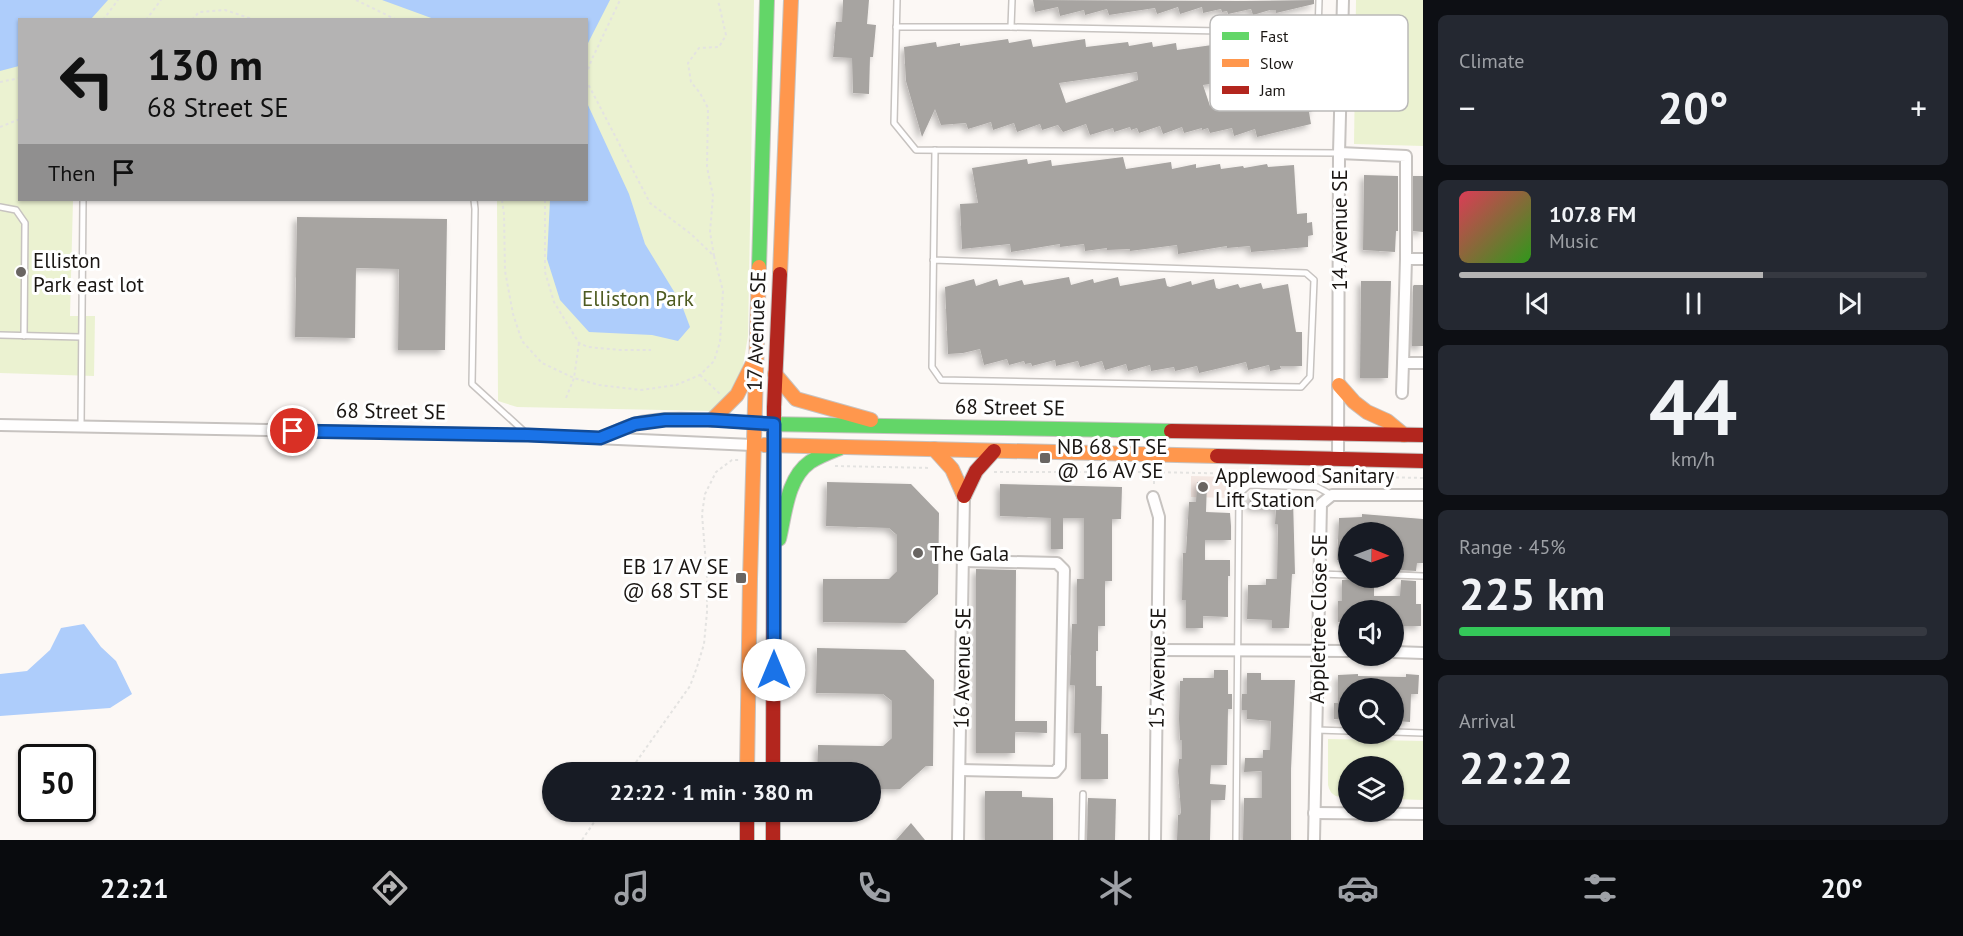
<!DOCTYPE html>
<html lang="en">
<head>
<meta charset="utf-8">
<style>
	:root { --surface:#171b24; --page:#242831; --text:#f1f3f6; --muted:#9ea1a6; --line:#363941; --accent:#b4b3b3 }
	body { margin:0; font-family:"PT Sans",sans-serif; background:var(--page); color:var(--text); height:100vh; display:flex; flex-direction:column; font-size:22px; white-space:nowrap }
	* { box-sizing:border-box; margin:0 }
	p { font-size:20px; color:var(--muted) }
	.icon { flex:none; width:33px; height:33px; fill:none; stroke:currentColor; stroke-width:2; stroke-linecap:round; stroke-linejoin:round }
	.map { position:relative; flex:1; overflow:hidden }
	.drawer { display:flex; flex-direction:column; gap:15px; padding:15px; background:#0d0f14; width:540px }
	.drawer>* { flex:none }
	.hud { position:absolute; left:18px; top:18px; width:570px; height:183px; border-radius:0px; box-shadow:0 2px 4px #0004; background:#b4b3b3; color:#111; overflow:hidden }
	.needle { width:39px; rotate:91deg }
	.controls { position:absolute; left:1338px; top:522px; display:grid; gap:12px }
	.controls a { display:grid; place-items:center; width:66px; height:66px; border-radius:50%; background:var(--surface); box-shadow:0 2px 4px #0004; font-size:30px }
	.speed { position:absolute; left:18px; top:744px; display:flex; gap:12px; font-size:30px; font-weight:700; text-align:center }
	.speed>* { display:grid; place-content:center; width:78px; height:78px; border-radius:50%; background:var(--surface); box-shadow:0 2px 4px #0004; line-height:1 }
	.speed .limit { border:3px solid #111; border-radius:9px; background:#fff; color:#111 }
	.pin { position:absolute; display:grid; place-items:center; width:51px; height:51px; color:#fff; margin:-26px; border:3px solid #fff; border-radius:50%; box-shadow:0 2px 6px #0007 }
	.me { position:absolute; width:66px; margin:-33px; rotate:0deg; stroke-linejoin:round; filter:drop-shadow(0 0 4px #0008) }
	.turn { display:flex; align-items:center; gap:21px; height:126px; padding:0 30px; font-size:27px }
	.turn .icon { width:78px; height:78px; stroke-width:2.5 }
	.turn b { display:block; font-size:42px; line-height:51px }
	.then { display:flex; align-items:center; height:57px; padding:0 30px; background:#0003; gap:12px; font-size:22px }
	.big { font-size:45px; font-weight:800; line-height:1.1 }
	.drawer .widget { flex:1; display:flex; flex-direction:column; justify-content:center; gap:9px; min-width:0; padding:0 21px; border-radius:9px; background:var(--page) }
	.drawer .dial { align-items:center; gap:0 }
	.dial b { font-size:78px; line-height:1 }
	.song { display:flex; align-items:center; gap:18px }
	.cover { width:72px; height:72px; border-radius:9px; background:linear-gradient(135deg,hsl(350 70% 55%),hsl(110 70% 35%)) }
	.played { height:6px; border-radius:3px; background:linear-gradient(90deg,var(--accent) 65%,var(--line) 65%) }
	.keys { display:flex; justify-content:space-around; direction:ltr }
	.heat { display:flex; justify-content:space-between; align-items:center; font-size:33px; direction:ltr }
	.charge { height:9px; border-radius:4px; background:linear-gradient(90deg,#34c759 45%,var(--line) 0) }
	.trip { position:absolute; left:542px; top:762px; width:339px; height:60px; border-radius:30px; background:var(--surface); box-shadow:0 2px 4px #0004; font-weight:800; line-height:60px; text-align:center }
	.tab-bar { display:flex; height:96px; justify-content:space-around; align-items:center; background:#090b0e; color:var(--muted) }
	.tab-bar .icon { width:42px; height:42px }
	.tab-bar .on { color:var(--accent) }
	.tab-bar b { font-size:27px; color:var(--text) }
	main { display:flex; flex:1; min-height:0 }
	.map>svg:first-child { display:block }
	.industrial { fill:#f4e7e2 }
	.green { fill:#ebf2d1 }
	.water { fill:#aecdfb }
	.building { fill:#a7a4a1; fill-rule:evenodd; filter:url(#shadow) }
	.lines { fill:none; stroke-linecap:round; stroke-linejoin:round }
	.lane-casing { stroke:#c7c3c0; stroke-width:8 }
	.street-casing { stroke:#c7c3c0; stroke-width:14 }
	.fast-casing { stroke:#c7c3c0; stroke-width:16 }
	.slow-casing { stroke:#c7c3c0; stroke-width:16 }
	.jam-casing { stroke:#c7c3c0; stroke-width:16 }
	.path { stroke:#e4e3e1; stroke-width:2; stroke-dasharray:3 3; stroke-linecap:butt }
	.lane { stroke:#fffefe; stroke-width:5 }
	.street { stroke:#fffefe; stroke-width:10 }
	.fast { stroke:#63d668; stroke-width:14 }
	.slow { stroke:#ff974d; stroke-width:14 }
	.jam { stroke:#b3261e; stroke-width:14 }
	.route-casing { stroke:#114b97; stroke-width:15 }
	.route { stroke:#1a73e8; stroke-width:10 }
	.poi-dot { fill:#696562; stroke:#fff; stroke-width:2 }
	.labels { text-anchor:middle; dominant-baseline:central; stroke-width:6; stroke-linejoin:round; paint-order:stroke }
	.street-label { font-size:21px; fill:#1a1613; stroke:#fff }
	.poi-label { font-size:21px; fill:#1a1613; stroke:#fff; text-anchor:start }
	.park-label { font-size:21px; fill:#4e5b21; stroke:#fff }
	.key { fill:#fff; stroke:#bab9b8; stroke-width:1.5 }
	.key-label { font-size:16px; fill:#1a1613 }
</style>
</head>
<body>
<main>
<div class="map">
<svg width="1423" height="840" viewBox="0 0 1423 840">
	<defs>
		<filter id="shadow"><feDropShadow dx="-3.5" dy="3.5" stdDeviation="3" flood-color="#0004"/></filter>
	</defs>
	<rect width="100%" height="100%" fill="#fcf8f5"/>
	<path class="industrial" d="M1191,476L1232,477V498L1191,497Z"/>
	<g class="green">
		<path d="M0,0H754L748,336L741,377L725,398L712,411L517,407L498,401L497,200H586V20H20V200H73L70,316H95L94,376L0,373Z"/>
		<path d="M1356,0H1423V146L1354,144Z"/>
		<path d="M1328,739L1423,741V800L1394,799V766H1348V798C1338,797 1331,797 1328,785Z"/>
	</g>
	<g class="water">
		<path d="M0,0H108L91,19L20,20L19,66L0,71Z"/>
		<path d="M382,0H610L587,45L586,20L434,19Z"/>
		<path d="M587,103L629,194L645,244L681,303L690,327L678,341L652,335L589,332L560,300L547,259L550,200H586Z"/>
		<path d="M84,624L101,647L116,661L132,694L110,708L0,716V674L27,671L50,650L61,628Z"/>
	</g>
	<g class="building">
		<path d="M843,0H869L867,24L876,25L873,57H870L869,94L853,93L852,58L833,57L836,22H842Z"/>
		<path d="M1033,0L1241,1L1314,0V4L1276,13V10H1270L1253,15L1251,9L1228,14L1227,11L1222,12L1221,9L1203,13L1202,7L1180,14L1178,7L1157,14L1155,8L1109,15L1107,9L1085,15L1084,10L1060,16L1058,7L1035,12Z"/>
		<path d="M1008,39L1009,43L1031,39L1033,47L1085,39L1086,47L1128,42L1129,46L1152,42L1153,47L1176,43L1177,50L1226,43L1228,53L1271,46L1272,47L1297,44L1304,90L1324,89L1325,100H1311L1313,111L1309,112L1311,124L1257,137L1255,129L1234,136L1232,128L1210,133L1208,128L1202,130V128L1184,133L1182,127L1163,134L1160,126L1139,133L1137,128L1131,130L1130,127L1114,132L1113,128L1090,135L1086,124L1063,132L1058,125L1042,130L1040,124L1017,132L1014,123L993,130L991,122L968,129L966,123L941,125L935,109L922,137L906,81L904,47L936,42L937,47L960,43V46ZM1137,72L1138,80L1066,103L1059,83ZM1281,74L1282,80L1210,106L1203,85Z"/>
		<path d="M1123,157L1126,169L1171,162L1172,169L1196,164V168L1220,164L1221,169L1243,166L1244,168L1267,164L1268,167L1294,165L1297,214L1307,213V223L1312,222L1313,235L1308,236V247L1251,252L1250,246L1227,248V246L1178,254L1177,245L1130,251V249L1107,250V248L1085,251L1084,244L1060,247V244L1011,252L1010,244L962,249L960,204L978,203L972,168L1027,159L1028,164L1051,160L1052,166Z"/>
		<path d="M1364,175L1398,176V231H1396L1395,252L1363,250Z"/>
		<path d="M1413,176H1423V232L1413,231Z"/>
		<path d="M297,217L447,219L445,350H398L399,269L356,268L355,338L295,337Z"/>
		<path d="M1069,277L1071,285L1093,279L1094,283L1118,277L1120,286L1165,278L1167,286L1170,287L1191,281L1192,285L1214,279L1216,288L1219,289L1238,284L1240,288L1261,283L1263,289L1288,284L1296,332H1302V366H1280L1281,369L1270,371L1269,365L1248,370L1246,362L1199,373L1197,366L1175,371L1174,367L1151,371L1150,365L1128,371L1126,364L1105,370L1102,361L1080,367L1078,361L1056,366L1055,360L1032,366L1031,363L1025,364L1024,361L1009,365L1007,359L984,365L980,349L963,353L948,354L945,287L974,279L976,286L997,279L999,286L1022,280L1024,285Z"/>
		<path d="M1361,281H1391L1388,378H1360Z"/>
		<path d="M1414,285H1423V346H1412L1413,286Z"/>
		<path d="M827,482L911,484L939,513L938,594L906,623L823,622V579H889L897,571V535L889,528L826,526Z"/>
		<path d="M1197,482H1207L1206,512L1230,513L1231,526V540H1205V560H1230V576H1228V617L1203,616V628H1186V600H1182L1183,553H1186L1189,502H1196Z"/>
		<path d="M1000,484L1122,487L1121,519H1112V581H1105V626H1098V651H1096V686H1102L1101,734H1108V779H1081V733H1074L1075,685H1070L1072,624H1077V579H1084V518H1063V549H1051V518L1000,516Z"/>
		<path d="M1250,493H1265V499H1293L1295,574H1292L1289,628H1272V620L1247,619L1248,585H1266V579H1277L1278,524H1275L1276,509L1250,508Z"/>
		<path d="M1362,514L1423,519V563H1417L1416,571L1401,570V562H1394V532H1348V561L1337,560L1339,518L1362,517Z"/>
		<path d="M976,569L1016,570L1015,721H1047V733L1015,732V753H976Z"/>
		<path d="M1351,579L1374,580V596H1400L1401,580L1416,581V604H1421V626H1394V610H1348V623L1338,622V601H1342V580Z"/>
		<path d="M817,648L905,650L934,680L933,766H926L900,789H870V772H817L818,745L883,746L892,738V701L883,694L816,693Z"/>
		<path d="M1214,670H1228V694H1232V709H1228L1227,765H1211L1210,784L1226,785L1225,800H1211L1210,840H1177L1178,815H1180L1181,812L1178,771L1179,759H1182V740H1180L1179,719L1180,681H1183V678H1214Z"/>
		<path d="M1247,673H1261V680H1295L1291,770V840H1243L1244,798H1262V771L1244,772L1245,758H1263V750H1270L1271,721L1247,719V710H1242V694H1247Z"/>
		<path d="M1358,674V676L1406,677V674L1419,675L1418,694H1411L1410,722L1394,721V688H1348V720L1334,719V703H1338V675Z"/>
		<path d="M985,791H1022V797L1053,798V840H985Z"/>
		<path d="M1088,798L1116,799L1115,840H1087Z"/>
		<path d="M911,823L925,840H896Z"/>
	</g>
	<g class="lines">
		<g class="lane-casing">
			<g id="lane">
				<path d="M897,0L894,123L916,150L1339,153"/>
				<path d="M896,27H1011L1318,33L1319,0"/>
				<path d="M1011,27L1012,0"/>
				<path d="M474,200L475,209L472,384L527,434"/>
				<path d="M0,207L16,210L25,223L24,336"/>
				<path d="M933,260L1306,273L1314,280L1310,377L1301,387L941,380L932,367L935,150"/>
				<path d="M0,335L81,337"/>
				<path d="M81,426L83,200"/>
				<path d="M1320,574L1348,575"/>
				<path d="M1394,575L1423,576"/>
				<path d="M1316,730L1348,731"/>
				<path d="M1394,732L1423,733"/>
				<path d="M1082,840L1083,794"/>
				<path d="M1236,840L1239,494L1249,485L1317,487L1332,495"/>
			</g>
		</g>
		<g class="street-casing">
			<g id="street">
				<path d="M1339,153L1406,156V259"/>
				<path d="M1423,259H1406L1403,363H1423"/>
				<path d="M1402,393L1403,363"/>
				<path d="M0,425L529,435L752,445"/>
				<path d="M603,437C613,433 624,427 634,424C667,414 719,421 753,423"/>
				<path d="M1338,459L1339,153L1343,0"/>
				<path d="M1153,497L1159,517L1155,840"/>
				<path d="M1158,650L1348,651"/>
				<path d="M1394,652L1423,653"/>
				<path d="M960,770L1055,772L1060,766L1064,570L1057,563L964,561"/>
				<path d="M1314,813L1423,814"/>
				<path d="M958,840L964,496"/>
				<path d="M1314,840L1321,504L1332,495H1423"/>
			</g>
		</g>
		<g class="fast-casing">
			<g id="fast">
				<path d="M759,267L767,0"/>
				<path d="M766,424L1171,431"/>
				<path d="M779,539C785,514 787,478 810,462C819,456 830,452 840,448"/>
			</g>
		</g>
		<g class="slow-casing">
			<g id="slow">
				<path d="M780,274L791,0"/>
				<path d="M775,374L796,399L871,420"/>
				<path d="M1339,385L1354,402L1367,412L1387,421L1404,435"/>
				<path d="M712,420L737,395L753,363"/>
				<path d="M764,445L1217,456"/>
				<path d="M934,449L952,469L964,496"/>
				<path d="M747,772L750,579L759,267"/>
			</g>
		</g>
		<g class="jam-casing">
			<g id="jam">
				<path d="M1171,431L1423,435"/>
				<path d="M1217,456L1423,461"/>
				<path d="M964,496L976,471L994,451"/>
				<path d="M773,772L774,407L780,274"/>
				<path d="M747,812V840"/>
				<path d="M773,812V840"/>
			</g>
		</g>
		<g class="path">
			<path d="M356,0L397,20"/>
			<path d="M103,20L118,0"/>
			<path d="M146,20L161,0"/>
			<path d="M192,20L199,12L225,10L255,20"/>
			<path d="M586,75L592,59L620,0"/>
			<path d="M0,82L20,78"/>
			<path d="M0,127L20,119"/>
			<path d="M502,200L504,214L505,271L513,314L522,341L542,363L574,378L599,385L641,390L676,385L700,375L714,361L720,342L723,291L714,256L691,234L650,203L586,80"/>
			<path d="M545,200V272L554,302L579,343L588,347L620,350H651"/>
			<path d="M714,256L710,232L713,196L707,167L708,108L700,93L691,82L688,63L699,48L719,47L726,35L718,0"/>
			<path d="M700,375L720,394"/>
			<path d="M566,398L574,378L579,343"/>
			<path d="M835,466L931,468"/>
			<path d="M994,472H1154L1423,478"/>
			<path d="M1154,484V472"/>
			<path d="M629,772L690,686L697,667L704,644L707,612V577L702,514L705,494L716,472L732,460H741"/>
			<path d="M582,840L601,812"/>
		</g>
		<use href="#lane" class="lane"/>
		<use href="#street" class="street"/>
		<use href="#fast" class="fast"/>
		<use href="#slow" class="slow"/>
		<use href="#jam" class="jam"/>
	</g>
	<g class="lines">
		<g class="route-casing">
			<path id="route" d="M293,431L528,435L600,438L635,424L665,420H711L774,424V670"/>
		</g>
		<use href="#route" class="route"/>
	</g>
	<g class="poi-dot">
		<circle cx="21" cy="272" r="6"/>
		<rect x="1039" y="452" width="12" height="12" rx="3"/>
		<circle cx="1203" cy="487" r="6"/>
		<circle cx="918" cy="553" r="6"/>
		<rect x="735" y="572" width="12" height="12" rx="3"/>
	</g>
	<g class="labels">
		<g class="street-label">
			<text transform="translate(1339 230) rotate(-90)">14 Avenue SE</text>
			<text transform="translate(756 331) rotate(-88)">17 Avenue SE</text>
			<text transform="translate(1010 407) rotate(1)">68 Street SE</text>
			<text transform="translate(391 411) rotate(1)">68 Street SE</text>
			<text transform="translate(1318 619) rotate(-89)">Appletree Close SE</text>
			<text transform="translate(962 668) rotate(-89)">16 Avenue SE</text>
			<text transform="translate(1157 668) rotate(-89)">15 Avenue SE</text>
		</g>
		<g class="poi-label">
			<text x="33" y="260">Elliston<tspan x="33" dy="24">Park east lot</tspan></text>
			<text x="1057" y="446">NB 68 ST SE<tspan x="1057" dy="24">@ 16 AV SE</tspan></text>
			<text x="1215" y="475">Applewood Sanitary<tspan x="1215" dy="24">Lift Station</tspan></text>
			<text x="930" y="553">The Gala</text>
			<text x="729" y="566" text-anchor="end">EB 17 AV SE<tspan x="729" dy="24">@ 68 ST SE</tspan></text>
		</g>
		<g class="park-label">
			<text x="638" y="298">Elliston Park</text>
		</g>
	</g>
	<rect x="1210" y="15" width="198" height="96" rx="9" class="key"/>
	<rect x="1222" y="32" width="27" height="8" fill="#63d668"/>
	<rect x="1222" y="59" width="27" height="8" fill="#ff974d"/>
	<rect x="1222" y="86" width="27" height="8" fill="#b3261e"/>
	<g class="key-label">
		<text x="1260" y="42">Fast</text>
		<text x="1260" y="69">Slow</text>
		<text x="1260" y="96">Jam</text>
	</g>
</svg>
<div class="controls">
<a><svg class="needle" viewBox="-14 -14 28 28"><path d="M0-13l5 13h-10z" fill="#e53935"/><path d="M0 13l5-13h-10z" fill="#9ea1a6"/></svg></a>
<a><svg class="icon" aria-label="sound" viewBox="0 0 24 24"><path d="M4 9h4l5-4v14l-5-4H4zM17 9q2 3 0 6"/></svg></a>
<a><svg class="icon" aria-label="search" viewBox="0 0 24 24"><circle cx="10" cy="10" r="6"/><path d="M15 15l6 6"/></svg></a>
<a><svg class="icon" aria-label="layers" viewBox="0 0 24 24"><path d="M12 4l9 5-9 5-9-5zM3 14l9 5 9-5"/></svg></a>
</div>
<div class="speed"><div class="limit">50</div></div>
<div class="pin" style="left:293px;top:431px;background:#d93025"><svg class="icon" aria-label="arrive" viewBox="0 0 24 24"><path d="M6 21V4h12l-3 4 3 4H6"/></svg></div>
<svg class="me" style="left:774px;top:670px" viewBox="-20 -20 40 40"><circle r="19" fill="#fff"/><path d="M0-13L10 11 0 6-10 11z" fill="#1a73e8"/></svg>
<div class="trip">22:22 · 1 min · 380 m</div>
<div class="hud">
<div class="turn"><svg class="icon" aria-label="left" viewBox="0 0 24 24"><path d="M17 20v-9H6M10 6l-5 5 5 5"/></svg><div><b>130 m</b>68 Street SE</div></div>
<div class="then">Then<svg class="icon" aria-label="arrive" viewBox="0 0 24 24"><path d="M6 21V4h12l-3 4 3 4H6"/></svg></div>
</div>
</div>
<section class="drawer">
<div class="widget"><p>Climate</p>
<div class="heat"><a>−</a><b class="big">20°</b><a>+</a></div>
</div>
<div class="widget">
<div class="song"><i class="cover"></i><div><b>107.8 FM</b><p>Music</p></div></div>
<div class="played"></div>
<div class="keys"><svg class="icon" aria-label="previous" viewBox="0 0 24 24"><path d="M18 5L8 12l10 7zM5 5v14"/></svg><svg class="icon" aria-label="pause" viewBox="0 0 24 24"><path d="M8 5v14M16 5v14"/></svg><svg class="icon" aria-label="next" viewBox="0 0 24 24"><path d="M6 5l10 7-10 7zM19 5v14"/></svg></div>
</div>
<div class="widget dial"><b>44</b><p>km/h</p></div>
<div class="widget"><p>Range · 45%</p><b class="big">225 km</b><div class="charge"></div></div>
<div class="widget"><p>Arrival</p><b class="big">22:22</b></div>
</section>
</main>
<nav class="tab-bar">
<b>22:21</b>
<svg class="icon on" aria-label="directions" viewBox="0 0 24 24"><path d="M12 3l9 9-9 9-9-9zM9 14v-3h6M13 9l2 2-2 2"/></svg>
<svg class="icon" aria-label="music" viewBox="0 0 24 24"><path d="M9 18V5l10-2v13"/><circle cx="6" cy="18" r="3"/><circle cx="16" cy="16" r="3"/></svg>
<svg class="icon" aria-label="phone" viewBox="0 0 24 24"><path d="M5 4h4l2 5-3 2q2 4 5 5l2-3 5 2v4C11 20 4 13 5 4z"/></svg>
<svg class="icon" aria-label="climate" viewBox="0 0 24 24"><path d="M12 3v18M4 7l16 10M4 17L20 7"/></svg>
<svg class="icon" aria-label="car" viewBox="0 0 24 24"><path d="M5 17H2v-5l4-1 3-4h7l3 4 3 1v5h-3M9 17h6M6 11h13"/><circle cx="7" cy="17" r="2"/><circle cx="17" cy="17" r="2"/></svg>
<svg class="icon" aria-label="filters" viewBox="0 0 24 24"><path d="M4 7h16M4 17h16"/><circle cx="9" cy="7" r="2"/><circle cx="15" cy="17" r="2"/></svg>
<b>20°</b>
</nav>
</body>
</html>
